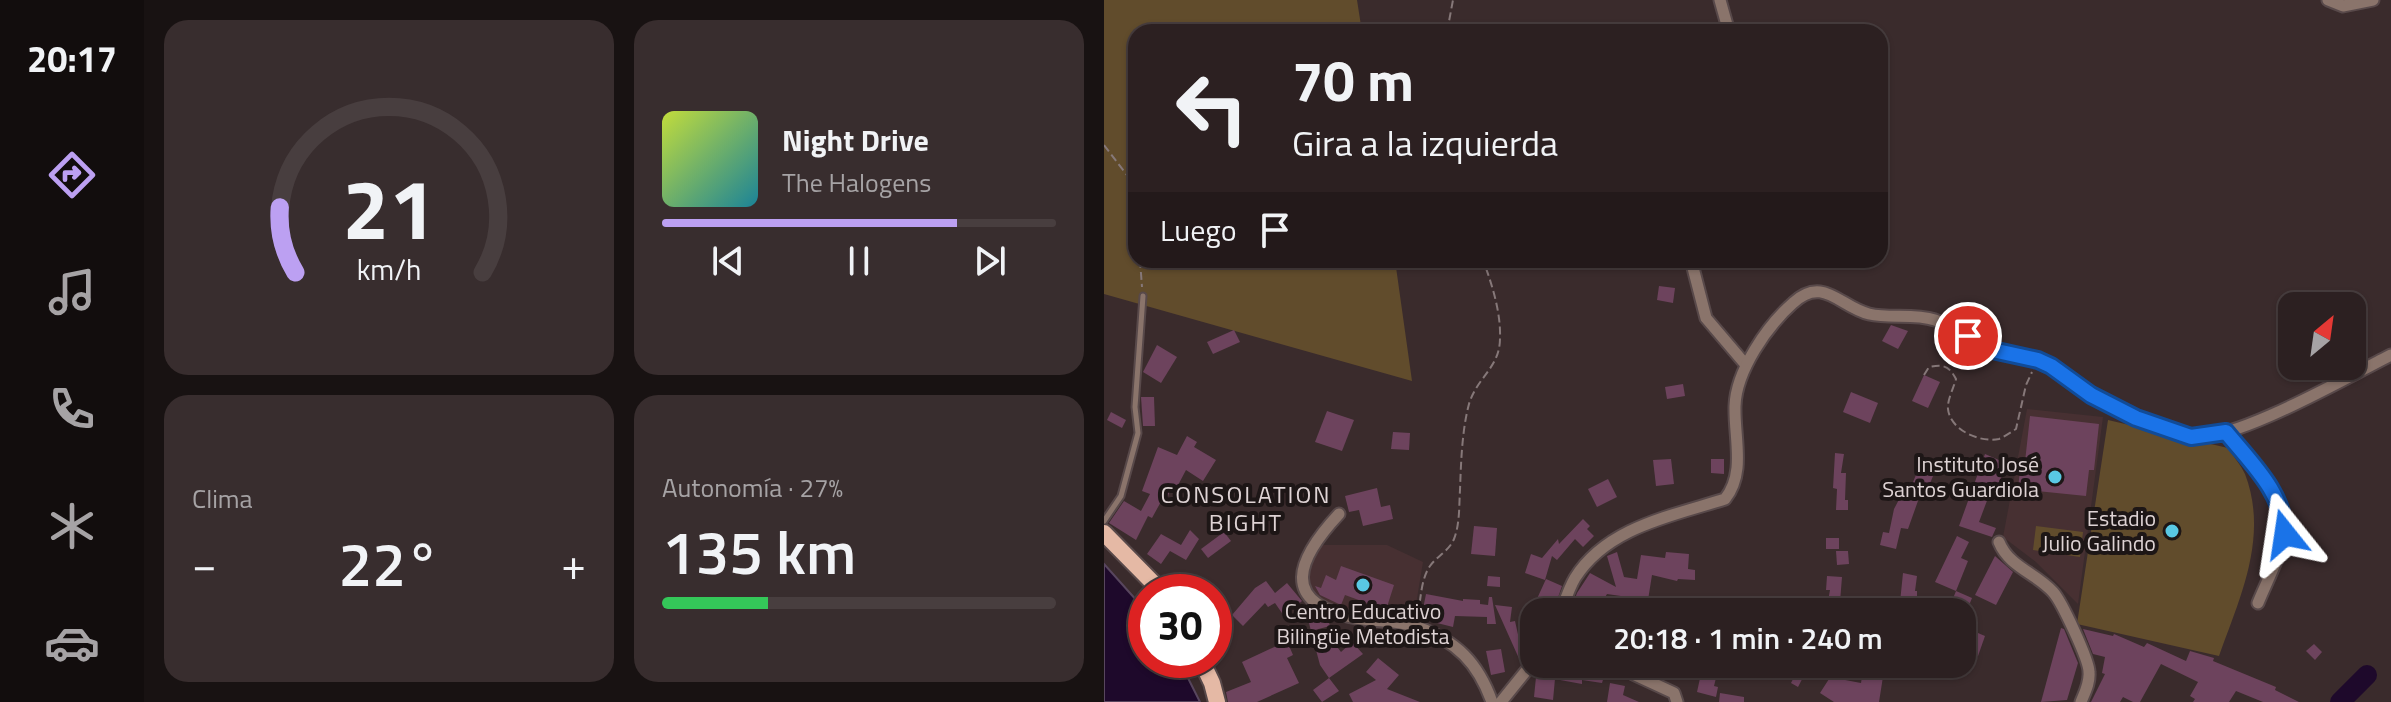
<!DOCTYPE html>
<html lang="es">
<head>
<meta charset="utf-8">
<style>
	:root { --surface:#2c2021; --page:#382d2e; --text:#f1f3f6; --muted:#a6a3a5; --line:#483e3f; --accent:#bca0f2 }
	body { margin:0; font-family:"Titillium Web",sans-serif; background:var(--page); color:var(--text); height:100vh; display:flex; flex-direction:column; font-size:30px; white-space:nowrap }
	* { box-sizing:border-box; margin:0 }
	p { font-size:26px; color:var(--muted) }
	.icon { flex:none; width:44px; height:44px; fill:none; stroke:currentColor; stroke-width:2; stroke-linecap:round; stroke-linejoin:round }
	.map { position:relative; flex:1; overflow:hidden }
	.side { display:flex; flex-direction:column; gap:20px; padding:20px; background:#181212; width:960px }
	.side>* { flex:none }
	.top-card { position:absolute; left:24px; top:24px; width:760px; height:244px; border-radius:24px; box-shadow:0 2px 6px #0004,0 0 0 2px var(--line); background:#2c2021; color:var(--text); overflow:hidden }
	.needle { width:52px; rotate:29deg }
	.controls { position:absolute; left:1174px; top:292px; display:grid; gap:16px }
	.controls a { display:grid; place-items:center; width:88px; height:88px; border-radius:16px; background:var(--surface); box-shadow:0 2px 6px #0004,0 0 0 2px var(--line); font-size:40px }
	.speed { position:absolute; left:24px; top:574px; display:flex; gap:16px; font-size:40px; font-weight:700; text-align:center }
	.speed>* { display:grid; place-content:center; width:104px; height:104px; border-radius:50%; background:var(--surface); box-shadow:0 2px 6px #0004,0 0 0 2px var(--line); line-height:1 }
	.speed .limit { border:12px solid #d22; background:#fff; color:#111 }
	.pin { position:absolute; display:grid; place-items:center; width:68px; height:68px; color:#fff; margin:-34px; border:4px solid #fff; border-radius:50%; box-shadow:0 2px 8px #0007 }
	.me { position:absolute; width:88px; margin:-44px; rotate:345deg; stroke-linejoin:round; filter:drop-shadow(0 0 6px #0008) }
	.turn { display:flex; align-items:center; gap:28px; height:168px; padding:0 32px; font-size:36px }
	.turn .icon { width:104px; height:104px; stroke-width:2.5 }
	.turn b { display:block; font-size:56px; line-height:68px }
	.then { display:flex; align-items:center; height:76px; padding:0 32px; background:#0003; gap:16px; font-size:30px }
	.big { font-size:60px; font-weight:600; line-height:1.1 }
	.side .tile { flex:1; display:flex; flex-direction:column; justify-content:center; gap:12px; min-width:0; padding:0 28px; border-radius:24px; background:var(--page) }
	.side .dial { align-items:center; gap:0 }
	.dial svg { height:208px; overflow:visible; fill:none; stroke:var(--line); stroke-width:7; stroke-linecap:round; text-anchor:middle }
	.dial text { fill:var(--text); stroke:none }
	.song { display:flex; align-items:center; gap:24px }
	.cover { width:96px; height:96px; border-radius:12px; background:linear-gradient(135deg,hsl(70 70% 55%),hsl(190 70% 35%)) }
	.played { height:8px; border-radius:4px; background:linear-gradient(90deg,var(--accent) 75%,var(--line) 75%) }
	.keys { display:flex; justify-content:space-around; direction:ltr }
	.heat { display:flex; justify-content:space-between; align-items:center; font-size:44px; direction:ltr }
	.charge { height:12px; border-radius:6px; background:linear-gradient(90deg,#34c759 27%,var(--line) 0) }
	.side .tiles { flex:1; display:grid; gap:20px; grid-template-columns:repeat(2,1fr) }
	.trip { position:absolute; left:416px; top:598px; width:456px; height:80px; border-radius:24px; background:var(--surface); box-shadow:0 2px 6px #0004,0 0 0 2px var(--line); font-weight:600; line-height:80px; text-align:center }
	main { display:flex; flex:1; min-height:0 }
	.tabs { display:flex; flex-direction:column; width:144px; justify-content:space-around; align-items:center; background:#120d0d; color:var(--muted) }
	.tabs .icon { width:56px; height:56px }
	.tabs .active { color:var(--accent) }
	.tabs b { font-size:36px; color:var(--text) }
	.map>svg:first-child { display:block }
	.built { fill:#473032 }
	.green { fill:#614c2c }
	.water { fill:#1e092b; stroke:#58465e; stroke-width:2 }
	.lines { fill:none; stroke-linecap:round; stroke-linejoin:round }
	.river { stroke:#1e092b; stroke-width:20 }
	.building { fill:#6d435d }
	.service-casing { stroke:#58494a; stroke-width:9 }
	.minor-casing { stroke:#58494a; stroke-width:15 }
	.primary-casing { stroke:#58494a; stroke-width:20 }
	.path { stroke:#867879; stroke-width:2; stroke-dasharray:8 4; stroke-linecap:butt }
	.service { stroke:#8a746b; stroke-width:5 }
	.minor { stroke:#8a746b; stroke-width:11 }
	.primary { stroke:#e5b9a5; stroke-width:16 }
	.route-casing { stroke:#114b97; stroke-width:20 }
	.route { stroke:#1a73e8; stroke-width:14 }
	.poi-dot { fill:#59c8e4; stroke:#1d1616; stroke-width:3 }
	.labels { text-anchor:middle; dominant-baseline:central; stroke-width:8; stroke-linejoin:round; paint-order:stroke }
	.poi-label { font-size:22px; fill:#ded3d4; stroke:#1d1616; text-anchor:end }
	.neighbourhood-label { font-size:24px; letter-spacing:2px; fill:#ded3d4; stroke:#1d1616 }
</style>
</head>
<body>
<main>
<nav class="tabs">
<b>20:17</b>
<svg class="icon active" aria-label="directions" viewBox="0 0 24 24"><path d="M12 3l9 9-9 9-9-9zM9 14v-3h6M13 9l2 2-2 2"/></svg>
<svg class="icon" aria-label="music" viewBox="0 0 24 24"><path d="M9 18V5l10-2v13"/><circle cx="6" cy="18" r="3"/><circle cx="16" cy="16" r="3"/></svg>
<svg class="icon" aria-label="phone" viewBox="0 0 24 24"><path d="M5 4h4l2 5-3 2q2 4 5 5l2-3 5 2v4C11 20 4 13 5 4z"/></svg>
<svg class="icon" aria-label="climate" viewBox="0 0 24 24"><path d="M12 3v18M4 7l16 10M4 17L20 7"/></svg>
<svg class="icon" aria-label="car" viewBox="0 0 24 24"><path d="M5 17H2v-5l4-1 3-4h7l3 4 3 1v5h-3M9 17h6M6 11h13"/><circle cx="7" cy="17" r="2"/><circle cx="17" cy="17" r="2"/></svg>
</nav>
<section class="side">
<div class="tiles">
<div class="tile dial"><svg viewBox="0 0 100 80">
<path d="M14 69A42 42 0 1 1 86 69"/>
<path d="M14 69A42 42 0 0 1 8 44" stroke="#bca0f2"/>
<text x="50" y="56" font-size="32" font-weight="700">21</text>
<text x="50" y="72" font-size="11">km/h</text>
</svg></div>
<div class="tile">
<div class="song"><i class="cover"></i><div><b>Night Drive</b><p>The Halogens</p></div></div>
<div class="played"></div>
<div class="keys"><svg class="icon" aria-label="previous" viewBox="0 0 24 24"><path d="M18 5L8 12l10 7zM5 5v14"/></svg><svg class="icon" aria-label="pause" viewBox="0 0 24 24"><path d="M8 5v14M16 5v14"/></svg><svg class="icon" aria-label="next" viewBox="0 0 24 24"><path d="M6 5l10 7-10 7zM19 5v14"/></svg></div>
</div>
<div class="tile"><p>Clima</p>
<div class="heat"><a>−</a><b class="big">22°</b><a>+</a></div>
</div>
<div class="tile"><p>Autonomía · 27%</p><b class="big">135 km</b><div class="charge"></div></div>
</div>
</section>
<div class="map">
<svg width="1287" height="702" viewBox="0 0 1287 702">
	<rect width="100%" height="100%" fill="#3a2b2c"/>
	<g class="built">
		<path d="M923,409L999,417L974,604L932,562L899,537Z"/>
		<path d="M214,545H283L319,562L309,623L251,613L230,608L211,598L203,590L205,559Z"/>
	</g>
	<g class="green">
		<path d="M0,0H253L258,32H32V260H291L308,381L0,294Z"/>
		<path d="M1004,420L1124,448C1129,456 1137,465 1141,474C1165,537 1136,597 1115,656L973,624Z"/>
		<path d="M932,526L979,532L976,557L929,550Z"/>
	</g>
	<path class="water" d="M0,564L42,611V660H75L96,702H0Z"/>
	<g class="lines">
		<path class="river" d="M1236,702L1263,675"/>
	</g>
	<g class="building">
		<path d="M555,286L571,288L569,303L553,300Z"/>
		<path d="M787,325L804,331L794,349L778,341Z"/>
		<path d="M130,330L136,342L109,354L103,342Z"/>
		<path d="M53,345L73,357L57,383L39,372Z"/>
		<path d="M820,375L836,382L824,408L808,401Z"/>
		<path d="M579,384L581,396L563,399L561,387Z"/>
		<path d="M747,392L774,403L766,423L739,412Z"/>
		<path d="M37,397H50L51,426H39Z"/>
		<path d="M223,411L250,420L238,451L211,442Z"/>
		<path d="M7,412L22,420L18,428L3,420Z"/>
		<path d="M926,416L995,424L990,470H985L982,496L914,489L916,470L920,471Z"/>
		<path d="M289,432L306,433L305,450L287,449Z"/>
		<path d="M83,436L93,442L90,447L112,460L99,481L82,470L72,489L67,487L63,500L59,498L48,518L44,516L32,540L5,523L20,501L37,511L46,494L38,491L54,447L73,455Z"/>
		<path d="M731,453L740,454L737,473H742L741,500H744V510H732L733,489L729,488Z"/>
		<path d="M881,454L904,464L890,492L887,490L875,522L892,528L888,537L855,526Z"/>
		<path d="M567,459L570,484L552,486L549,460Z"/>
		<path d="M607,459H620V474L607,473Z"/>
		<path d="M816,465L831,471L825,486L820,484L804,529L797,528L792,549L776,545L779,532L785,533L790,509L800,490L805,492Z"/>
		<path d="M504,479L513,497L493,507L484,489Z"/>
		<path d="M273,488L277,507L286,505L289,519L259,526L255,510L245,512L241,496Z"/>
		<path d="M479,519L486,526L483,529L490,536L479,547L471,539L453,560L448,556L441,580L421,573L427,554L438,558L454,539L455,544Z"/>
		<path d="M370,526L393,528L391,556L367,554Z"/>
		<path d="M86,530L95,539L82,560L66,551L57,564L43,554L57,534L77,545Z"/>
		<path d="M120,532L127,541L104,558L97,549Z"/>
		<path d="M853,536L865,542L857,558L864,561L852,591L831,582Z"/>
		<rect x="722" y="538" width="13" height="11"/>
		<path d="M732,551H744L745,564L733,565Z"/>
		<path d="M513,552L520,577L533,579L537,555L561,558L562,552L585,554L584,569L591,570V580L574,579L573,581L548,575L544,600L503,594L496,606L493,605L490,612H466L473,593L486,573L512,587L503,556Z"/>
		<path d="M891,556L909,572L892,605L871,595Z"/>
		<path d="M237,566L290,585L282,610L241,595L237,605L216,595L211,586L217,588L222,575L232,580Z"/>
		<path d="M799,573L813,576L811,591H813V612H795Z"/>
		<path d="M384,576L396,577V587L383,586Z"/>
		<path d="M723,576L738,577L736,602L764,607V612H722L726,590H722Z"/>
		<path d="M85,578L92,584L85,592H72Z"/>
		<path d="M442,579L458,586L449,612H427Z"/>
		<path d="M162,581L171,593L183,583L198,601L180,616L171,603L164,607L161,603L139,626L128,615L151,588Z"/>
		<path d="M852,591L868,598L862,613L846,606Z"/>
		<path d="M322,594L359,601V599L376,600V604L384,605L385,597H388L392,624H383V617L351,616L349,627L317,619Z"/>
		<path d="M391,605L408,607L406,622L411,621L415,639L430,633V651L419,655L420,659L417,663Z"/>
		<path d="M212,613L224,619L226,626L207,631L203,615Z"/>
		<path d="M860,627L881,636L874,656L858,649Z"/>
		<path d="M957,628L960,629L974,663L963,700L937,702Z"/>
		<path d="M979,629L1009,636L1010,634L1040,647L1043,643L1082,661L1086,651L1110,658L1109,661L1172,687L1171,690L1195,702H1159L1132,691L1125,702H1089L1091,699L1086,696L1094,682L1057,664L1036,702H1029L1019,697L1016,702H987L1001,674L998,673L1001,657L989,654Z"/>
		<path d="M227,639L237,652L248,642L259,654L225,678L235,691L218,702L209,690L225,678L216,665L212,650Z"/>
		<path d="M183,641L189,655L183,658L195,683L153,702H124L122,692L147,682L138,662Z"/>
		<path d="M1210,644L1218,652L1211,660L1202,651Z"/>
		<path d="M397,649L401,672L387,675L382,651Z"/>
		<path d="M274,658L295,675L283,689L316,702H249L245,694L272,680L262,672Z"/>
		<path d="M458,664H504L498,683L478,680V684L456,680Z"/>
		<path d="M643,664H684V668L693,672L697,664H706L694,687L687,683L691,675L643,674Z"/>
		<path d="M760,664H781L775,702H730L716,693L732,668L739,671L736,679L757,683Z"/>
		<path d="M598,669L610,672L608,677L612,678L610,686L614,687L612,697L593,692Z"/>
		<path d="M432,677L451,679L449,700L430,697Z"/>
		<path d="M506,683L521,686L519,695L535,702H503Z"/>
		<path d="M616,693L640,697V702H615Z"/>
	</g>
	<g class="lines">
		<g class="service-casing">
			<path id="service" d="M0,521L17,496L34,433L31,407L39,296"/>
		</g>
		<g class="minor-casing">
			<g id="minor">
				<path d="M616,0L625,32"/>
				<path d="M1224,0L1239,6L1269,0"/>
				<path d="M587,260L602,318L642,365"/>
				<path d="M1122,432C1143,458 1185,497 1180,533C1178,553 1162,583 1154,603"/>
				<path d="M235,514C194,558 173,603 252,618C272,622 293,620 313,627C353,641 374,663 388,702"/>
				<path d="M895,542C905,567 932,573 949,592C958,602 985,660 985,672C986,683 981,692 977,702"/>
				<path d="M457,612C461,601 465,588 471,578C503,527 568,516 621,499C642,473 630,438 631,406C632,371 663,326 689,303C719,275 736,307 765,314C786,319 809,313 831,320C853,328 873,344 895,352C911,358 928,357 942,364C958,371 971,386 987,395C1012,409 1059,433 1087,437C1129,443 1245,376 1287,355"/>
				<path d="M523,664L529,674L570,693L573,702"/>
				<path d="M397,702L430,661"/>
			</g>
		</g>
		<g class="primary-casing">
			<g id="primary">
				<path d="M0,533L58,592"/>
				<path d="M97,660L108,683L113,702"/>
			</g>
		</g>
		<g class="path">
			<path d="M343,32L349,0"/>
			<path d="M0,145L32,187"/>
			<path d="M36,260L38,287"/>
			<path d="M820,375L825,367C840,364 845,366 852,379C850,387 843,400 844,409C846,430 876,443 895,439C900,437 907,432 912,429L922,385L928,372"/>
			<path d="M314,614C317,598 317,579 326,566C333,556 345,551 350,539C356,524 355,505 356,490C357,462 358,430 365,404C373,377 396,368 396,338C397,313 388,284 379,260"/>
		</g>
		<use href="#service" class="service"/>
		<use href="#minor" class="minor"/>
		<use href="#primary" class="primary"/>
	</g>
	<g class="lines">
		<g class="route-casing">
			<path id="route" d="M864,336L893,351L934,360L947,366L987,395L1032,418L1087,437L1122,432C1148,464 1179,492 1181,534"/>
		</g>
		<use href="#route" class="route"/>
	</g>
	<g class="poi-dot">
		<circle cx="951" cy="477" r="8"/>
		<circle cx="1068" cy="531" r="8"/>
		<circle cx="259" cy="585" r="8"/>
	</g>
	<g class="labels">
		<g class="poi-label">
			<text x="935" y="464">Instituto José<tspan x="935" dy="25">Santos Guardiola</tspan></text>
			<text x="1052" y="518">Estadio<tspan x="1052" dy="25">Julio Galindo</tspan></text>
			<text x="259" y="611" text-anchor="middle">Centro Educativo<tspan x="259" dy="25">Bilingüe Metodista</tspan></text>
		</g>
		<g class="neighbourhood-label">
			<text x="142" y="494">CONSOLATION<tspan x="142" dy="28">BIGHT</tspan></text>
		</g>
	</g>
</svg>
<div class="controls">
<a><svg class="needle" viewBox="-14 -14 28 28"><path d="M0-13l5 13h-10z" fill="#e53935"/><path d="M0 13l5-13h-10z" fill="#a6a3a5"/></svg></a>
</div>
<div class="speed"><div class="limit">30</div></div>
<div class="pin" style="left:864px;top:336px;background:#d93025"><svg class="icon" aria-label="arrive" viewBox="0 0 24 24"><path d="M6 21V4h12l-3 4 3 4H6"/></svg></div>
<svg class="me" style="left:1181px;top:534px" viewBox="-20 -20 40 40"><path d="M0-17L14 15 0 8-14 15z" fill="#1a73e8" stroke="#fff" stroke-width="4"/></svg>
<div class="trip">20:18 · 1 min · 240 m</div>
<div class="top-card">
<div class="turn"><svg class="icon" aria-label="left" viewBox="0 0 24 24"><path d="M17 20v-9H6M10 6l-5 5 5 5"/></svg><div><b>70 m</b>Gira a la izquierda</div></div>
<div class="then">Luego<svg class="icon" aria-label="arrive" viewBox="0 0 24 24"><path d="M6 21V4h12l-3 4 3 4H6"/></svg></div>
</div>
</div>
</main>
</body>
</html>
